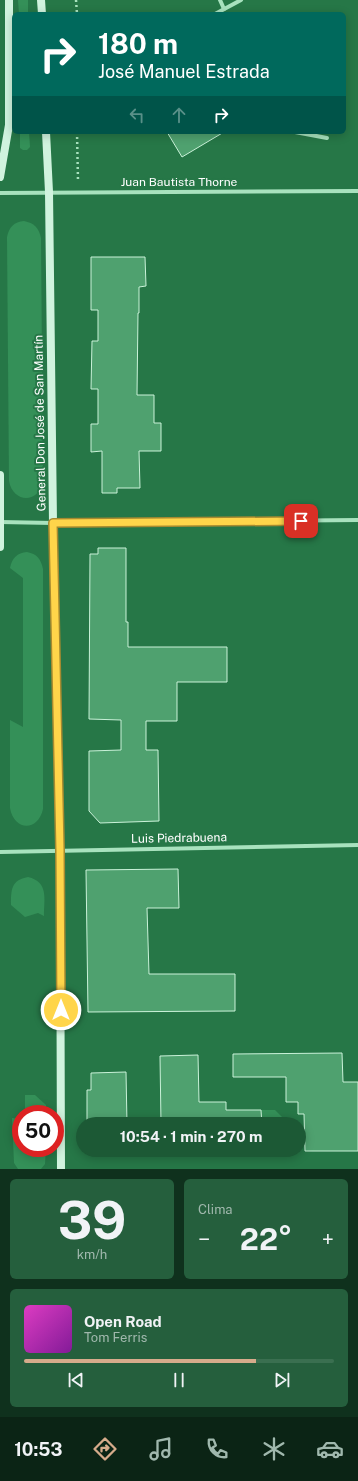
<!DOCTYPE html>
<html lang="es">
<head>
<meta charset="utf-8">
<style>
	:root { --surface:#1c5935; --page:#255f3d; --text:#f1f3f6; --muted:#a0b8ad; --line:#3a6f50; --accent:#d6ab8b }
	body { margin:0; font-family:"Public Sans",sans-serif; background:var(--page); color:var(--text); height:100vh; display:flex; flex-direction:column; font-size:15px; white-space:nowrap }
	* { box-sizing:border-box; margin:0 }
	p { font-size:13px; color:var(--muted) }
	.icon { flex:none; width:22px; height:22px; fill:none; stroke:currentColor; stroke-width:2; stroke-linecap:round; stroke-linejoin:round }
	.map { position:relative; height:1169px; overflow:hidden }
	.details { display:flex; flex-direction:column; gap:10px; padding:10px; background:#0f311d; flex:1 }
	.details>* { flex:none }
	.top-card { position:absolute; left:12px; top:12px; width:334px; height:122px; border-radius:6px; box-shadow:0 2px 10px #0003; background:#00695c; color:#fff; overflow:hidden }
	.speed { position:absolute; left:12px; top:1105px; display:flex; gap:8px; font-size:20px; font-weight:700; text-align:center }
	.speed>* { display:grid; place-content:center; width:52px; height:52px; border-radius:50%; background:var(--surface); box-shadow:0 2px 10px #0003; line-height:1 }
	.speed .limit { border:6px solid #d22; background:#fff; color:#111 }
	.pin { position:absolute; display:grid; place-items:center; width:34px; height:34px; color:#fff; margin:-17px; border-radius:8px; box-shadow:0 2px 6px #0006 }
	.me { position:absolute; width:44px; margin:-22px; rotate:0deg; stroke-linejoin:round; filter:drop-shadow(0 0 3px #0008) }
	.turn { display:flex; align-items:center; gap:14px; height:84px; padding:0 20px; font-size:18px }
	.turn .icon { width:52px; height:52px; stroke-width:2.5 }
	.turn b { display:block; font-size:28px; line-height:34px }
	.lanes { display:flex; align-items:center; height:38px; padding:0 20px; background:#0003; justify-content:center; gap:20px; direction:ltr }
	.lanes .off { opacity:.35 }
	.big { font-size:30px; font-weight:700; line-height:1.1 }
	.details .tile { flex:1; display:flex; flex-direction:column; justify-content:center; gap:6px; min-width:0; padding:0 14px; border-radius:6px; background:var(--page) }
	.details .dial { align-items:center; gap:0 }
	.dial b { font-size:52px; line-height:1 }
	.song { display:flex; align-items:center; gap:12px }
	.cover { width:48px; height:48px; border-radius:6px; background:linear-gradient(135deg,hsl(310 70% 55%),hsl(290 70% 35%)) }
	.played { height:4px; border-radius:2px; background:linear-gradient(90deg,var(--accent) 75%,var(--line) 75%) }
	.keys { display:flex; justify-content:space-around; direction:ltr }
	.heat { display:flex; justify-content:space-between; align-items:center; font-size:22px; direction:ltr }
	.details .tiles { flex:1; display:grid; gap:10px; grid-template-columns:1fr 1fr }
	.tile:last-child { grid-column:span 2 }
	.trip { position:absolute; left:76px; top:1117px; width:230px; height:40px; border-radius:20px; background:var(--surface); box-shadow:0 2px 10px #0003; font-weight:700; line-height:40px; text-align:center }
	.dock { display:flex; height:64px; justify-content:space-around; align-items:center; background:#0b2415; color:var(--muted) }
	.dock .icon { width:28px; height:28px }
	.dock .current { color:var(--accent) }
	.dock b { font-size:18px; color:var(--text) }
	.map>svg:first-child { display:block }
	.green { fill:#349058 }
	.building { fill:#4fa16f; stroke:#caf2d9 }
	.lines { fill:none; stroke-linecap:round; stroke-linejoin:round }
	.path { stroke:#a8e2be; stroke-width:2.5; stroke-dasharray:2 3; stroke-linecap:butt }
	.street { stroke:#a8e2be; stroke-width:4 }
	.secondary { stroke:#d0f3de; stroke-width:8 }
	.route-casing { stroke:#a68a30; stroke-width:10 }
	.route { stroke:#ffd54a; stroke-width:7 }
	.labels { text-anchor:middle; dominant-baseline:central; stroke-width:4; stroke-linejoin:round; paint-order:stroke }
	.street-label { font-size:12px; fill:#fff; stroke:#267747 }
</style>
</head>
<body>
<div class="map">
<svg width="358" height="1169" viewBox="0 0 358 1169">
	<rect width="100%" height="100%" fill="#267747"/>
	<g class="green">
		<path d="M18,0H28V14H19Z"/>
		<path d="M20,132H29L30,147L27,150H23L20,148Z"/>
		<path d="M24,221C34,223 39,228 41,238L43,482C38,504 13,503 9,481L7,237C9,227 14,222 24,221Z"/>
		<path d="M27,552C37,554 41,559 43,569V809C38,832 14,831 10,808V720L23,727V578L10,568C12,558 17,553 27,552Z"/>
		<path d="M28,877C49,882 44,899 44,916L38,913L25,917L11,905C11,890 11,880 28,877Z"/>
		<path d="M25,1095H35L46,1105V1114H25Z"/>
		<path d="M261,1110H275L286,1121V1124H262Z"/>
		<path d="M12,1118L21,1119V1148H46L45,1164L41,1169H18L14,1163Z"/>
	</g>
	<g class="building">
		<path d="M167,132H224L182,157Z"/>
		<path d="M91,257H145L146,286L139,287V313H138L137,395H154V423H161V451H139L140,488H117V493H102V451L91,452V424H98V389H91L92,341H98V310H91Z"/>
		<path d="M98,548H126V622H128V647H227V682H177V721H146V750H158L159,821L100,823L89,811V751L121,750V720L89,719L90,554H98Z"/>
		<path d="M178,869L179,908H147L149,974H235V1011L88,1012L86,870Z"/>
		<path d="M342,1053L343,1082H358V1151H305L304,1114H298V1102H286V1077H233V1054Z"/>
		<path d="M198,1055L199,1102H226V1110H261L262,1124H161L160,1056Z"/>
		<path d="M126,1072L127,1124H87V1090H91V1073Z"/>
	</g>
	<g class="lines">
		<g class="path">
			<path d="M76,0L77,14"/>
			<path d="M77,132L78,181"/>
		</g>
		<g class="street">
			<path d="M220,0L224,9"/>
			<path d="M215,14L241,0"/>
			<path d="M295,132L327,138"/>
			<path d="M0,193L358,191"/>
			<path d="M0,522L53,523L358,520"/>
			<path d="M0,852L358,845"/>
		</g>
		<g class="secondary">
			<path d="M41,0L42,14"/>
			<path d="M46,132L49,192L53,523L60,850L61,1169"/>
			<path d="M0,177L9,125V0"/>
			<path d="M0,475V547"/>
		</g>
	</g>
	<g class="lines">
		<g class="route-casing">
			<path id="route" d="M61,1010L60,850L53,523L301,521"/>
		</g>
		<use href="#route" class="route"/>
	</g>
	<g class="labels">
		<g class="street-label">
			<text x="179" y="182">Juan Bautista Thorne</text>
			<text transform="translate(40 423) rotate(-91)">General Don José de San Martín</text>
			<text transform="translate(179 838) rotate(-1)">Luis Piedrabuena</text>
		</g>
	</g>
</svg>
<div class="speed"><div class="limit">50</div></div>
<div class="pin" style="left:301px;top:521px;background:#d93025"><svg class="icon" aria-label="arrive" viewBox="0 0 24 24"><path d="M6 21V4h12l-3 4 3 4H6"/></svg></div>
<svg class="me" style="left:61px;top:1010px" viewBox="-20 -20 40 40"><circle r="17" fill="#ffd54a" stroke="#fff" stroke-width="3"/><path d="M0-11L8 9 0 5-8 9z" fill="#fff"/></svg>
<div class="trip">10:54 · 1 min · 270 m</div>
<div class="top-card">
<div class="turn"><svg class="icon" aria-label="right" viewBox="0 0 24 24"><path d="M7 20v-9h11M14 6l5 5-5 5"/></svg><div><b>180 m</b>José Manuel Estrada</div></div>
<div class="lanes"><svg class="icon off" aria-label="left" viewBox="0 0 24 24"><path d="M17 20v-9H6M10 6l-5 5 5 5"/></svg><svg class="icon off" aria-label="ahead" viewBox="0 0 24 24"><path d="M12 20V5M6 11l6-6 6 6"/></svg><svg class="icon" aria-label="right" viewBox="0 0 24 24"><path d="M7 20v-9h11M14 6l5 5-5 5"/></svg></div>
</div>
</div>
<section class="details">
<div class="tiles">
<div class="tile dial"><b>39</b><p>km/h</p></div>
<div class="tile"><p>Clima</p>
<div class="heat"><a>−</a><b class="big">22°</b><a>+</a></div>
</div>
<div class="tile">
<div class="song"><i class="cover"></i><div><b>Open Road</b><p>Tom Ferris</p></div></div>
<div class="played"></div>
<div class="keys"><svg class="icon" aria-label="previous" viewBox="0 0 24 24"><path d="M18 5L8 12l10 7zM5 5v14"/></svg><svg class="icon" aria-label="pause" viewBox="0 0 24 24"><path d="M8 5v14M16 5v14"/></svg><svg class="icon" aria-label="next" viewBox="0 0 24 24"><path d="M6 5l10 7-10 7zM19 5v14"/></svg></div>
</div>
</div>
</section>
<nav class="dock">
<b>10:53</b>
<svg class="icon current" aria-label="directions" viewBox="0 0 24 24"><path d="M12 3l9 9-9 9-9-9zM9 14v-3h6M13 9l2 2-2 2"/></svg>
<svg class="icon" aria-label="music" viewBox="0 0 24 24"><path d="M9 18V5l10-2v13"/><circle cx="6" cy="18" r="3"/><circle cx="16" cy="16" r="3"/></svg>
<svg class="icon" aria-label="phone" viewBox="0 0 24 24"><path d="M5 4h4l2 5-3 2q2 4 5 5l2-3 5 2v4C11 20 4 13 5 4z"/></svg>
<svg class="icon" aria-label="climate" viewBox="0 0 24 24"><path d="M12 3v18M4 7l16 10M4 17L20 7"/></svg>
<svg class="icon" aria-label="car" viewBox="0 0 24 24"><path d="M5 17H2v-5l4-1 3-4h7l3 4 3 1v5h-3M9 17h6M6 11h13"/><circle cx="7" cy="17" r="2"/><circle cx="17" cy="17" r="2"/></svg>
</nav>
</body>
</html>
